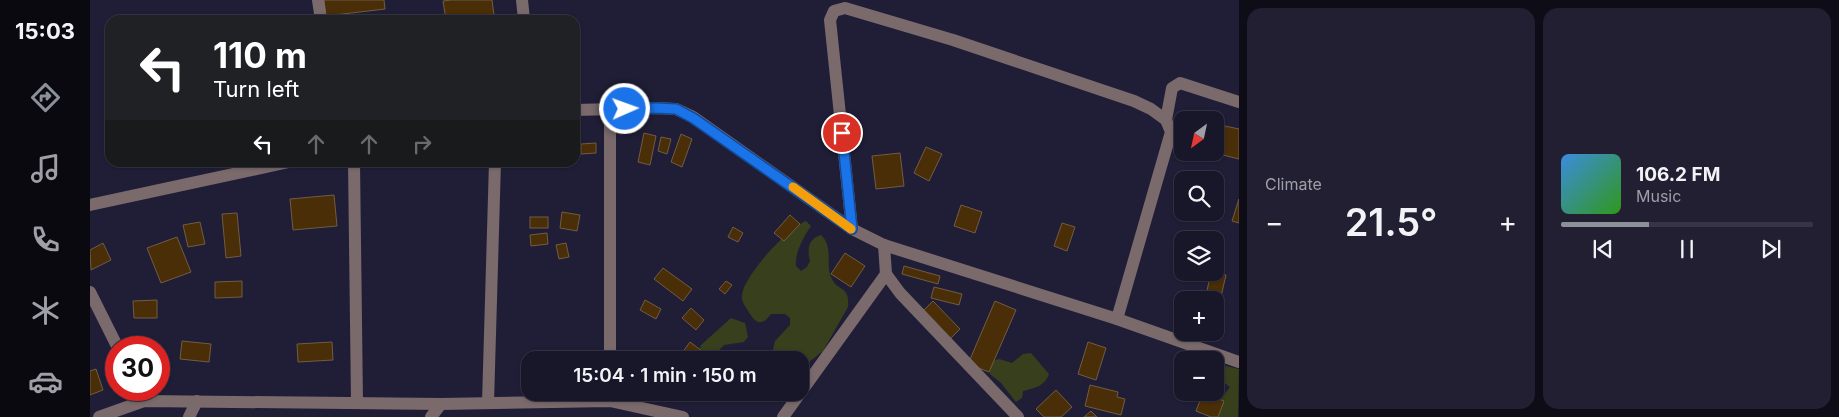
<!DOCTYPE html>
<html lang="en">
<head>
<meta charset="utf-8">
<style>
	:root { --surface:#181629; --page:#211f31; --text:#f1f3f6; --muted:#9f9fa8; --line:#363546; --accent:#8c9099 }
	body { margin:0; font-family:Inter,sans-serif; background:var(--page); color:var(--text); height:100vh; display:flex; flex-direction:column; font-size:19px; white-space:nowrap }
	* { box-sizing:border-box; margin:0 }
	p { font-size:16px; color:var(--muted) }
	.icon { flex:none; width:28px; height:28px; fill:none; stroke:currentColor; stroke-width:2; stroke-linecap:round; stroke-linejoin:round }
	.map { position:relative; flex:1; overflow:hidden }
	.panel { display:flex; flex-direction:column; gap:8px; padding:8px; background:#0d0c17; width:600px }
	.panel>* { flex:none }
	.top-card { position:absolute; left:15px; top:15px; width:475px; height:152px; border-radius:15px; box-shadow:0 1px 4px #0004,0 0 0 1px var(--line); background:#202124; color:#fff; overflow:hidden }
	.needle { width:32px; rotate:213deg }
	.fabs { position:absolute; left:1084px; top:111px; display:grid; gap:10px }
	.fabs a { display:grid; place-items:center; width:50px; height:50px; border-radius:10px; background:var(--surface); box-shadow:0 1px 4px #0004,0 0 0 1px var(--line); font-size:25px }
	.speed { position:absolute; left:15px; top:336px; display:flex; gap:10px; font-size:25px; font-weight:700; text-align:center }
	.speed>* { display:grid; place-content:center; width:65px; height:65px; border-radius:50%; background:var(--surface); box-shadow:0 1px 4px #0004,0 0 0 1px var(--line); line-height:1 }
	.speed .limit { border:8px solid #d22; background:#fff; color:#111 }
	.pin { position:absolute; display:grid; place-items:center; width:42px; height:42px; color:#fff; margin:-21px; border:2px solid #fff; border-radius:50%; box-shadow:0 1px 5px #0007 }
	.me { position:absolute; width:55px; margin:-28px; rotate:88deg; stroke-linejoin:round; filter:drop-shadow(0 0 4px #0008) }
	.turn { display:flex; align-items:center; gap:18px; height:105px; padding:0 25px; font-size:22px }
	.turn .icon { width:65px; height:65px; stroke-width:2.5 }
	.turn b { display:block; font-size:35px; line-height:42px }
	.lanes { display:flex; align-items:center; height:48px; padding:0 25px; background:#0003; justify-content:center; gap:25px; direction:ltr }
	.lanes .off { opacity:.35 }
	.big { font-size:38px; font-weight:600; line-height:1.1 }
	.panel .tile { flex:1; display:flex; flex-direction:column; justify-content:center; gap:8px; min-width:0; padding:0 18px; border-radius:15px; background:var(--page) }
	.song { display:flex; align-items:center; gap:15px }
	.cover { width:60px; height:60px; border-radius:8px; background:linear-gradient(135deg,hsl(210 70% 55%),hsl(110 70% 35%)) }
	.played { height:5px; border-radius:2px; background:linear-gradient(90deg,var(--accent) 35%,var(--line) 35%) }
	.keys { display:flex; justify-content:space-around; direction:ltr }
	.heat { display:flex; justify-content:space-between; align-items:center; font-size:28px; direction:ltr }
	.panel .tiles { flex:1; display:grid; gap:8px; grid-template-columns:repeat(2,1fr) }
	.trip { position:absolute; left:431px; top:351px; width:288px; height:50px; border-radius:15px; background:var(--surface); box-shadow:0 1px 4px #0004,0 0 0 1px var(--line); font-weight:600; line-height:50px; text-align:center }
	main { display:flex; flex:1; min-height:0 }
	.tabs { display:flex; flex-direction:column; width:90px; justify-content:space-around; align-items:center; background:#0a0910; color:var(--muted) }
	.tabs .icon { width:35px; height:35px }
	.tabs .active { color:var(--accent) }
	.tabs b { font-size:22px; color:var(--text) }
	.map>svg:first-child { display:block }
	.green { fill:#383f1c }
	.building { fill:#492e07; stroke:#715c43 }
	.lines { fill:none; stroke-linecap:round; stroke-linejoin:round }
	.minor { stroke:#7a6a6c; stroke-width:12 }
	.route-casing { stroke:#114b97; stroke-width:12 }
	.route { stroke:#1a73e8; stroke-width:9 }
	.slow { stroke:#f59e0b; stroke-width:9 }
</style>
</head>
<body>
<main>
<nav class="tabs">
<b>15:03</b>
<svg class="icon active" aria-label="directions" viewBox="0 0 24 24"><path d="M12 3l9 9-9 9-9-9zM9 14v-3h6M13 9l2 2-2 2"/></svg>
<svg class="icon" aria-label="music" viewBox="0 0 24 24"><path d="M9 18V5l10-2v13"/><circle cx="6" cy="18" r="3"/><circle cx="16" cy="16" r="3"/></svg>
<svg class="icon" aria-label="phone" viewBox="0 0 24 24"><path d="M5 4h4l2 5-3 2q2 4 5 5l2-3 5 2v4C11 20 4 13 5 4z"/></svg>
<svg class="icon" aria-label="climate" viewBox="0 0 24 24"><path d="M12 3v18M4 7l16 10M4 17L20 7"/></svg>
<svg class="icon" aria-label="car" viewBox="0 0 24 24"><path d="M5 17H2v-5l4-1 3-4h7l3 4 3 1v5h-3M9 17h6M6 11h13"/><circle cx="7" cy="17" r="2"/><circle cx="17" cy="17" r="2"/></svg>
</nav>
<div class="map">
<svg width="1149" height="417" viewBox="0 0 1149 417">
	<rect width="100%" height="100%" fill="#201e37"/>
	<g class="green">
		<path d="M716,221L721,226C713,238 705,252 706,266L711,271L717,267L720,261C717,249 718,239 731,235C745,249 734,265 742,279C748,292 760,285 758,307L733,351L710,369V360H687L682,354L685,341L700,325V318L695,314H681C670,329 664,321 657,309C654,305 651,300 652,295C654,275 698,228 716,221Z"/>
		<path d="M641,318L655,323L658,337L654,342L634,345L619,360H606L611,345Z"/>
		<path d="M941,353L959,374C955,386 945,388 933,391L932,398L926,402L911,383L900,374L898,366L902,361L909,359L922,363L933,354Z"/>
		<path d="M1132,365L1149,369L1148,417H1123L1124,408L1140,387L1129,379H1125V368Z"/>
	</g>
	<g class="building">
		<path d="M234,0H294L295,9L236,16Z"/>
		<path d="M361,0H402L404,15L374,20H356L353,1Z"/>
		<path d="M1135,126L1149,129V159L1129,154Z"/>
		<path d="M554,133L566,136L560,165L548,162Z"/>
		<path d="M591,134L602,139L592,167L581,162Z"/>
		<path d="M571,137L581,139L577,154L568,151Z"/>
		<path d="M506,143V153L491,154V144Z"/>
		<path d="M836,147L852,154L839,181L824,173Z"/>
		<path d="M810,153L814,186L786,189L782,156Z"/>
		<path d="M244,195L247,226L203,230L200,199Z"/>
		<path d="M1149,199V223L1142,221Z"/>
		<path d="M871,205L892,212L885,233L864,226Z"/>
		<path d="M472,212L490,215L487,231L470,228Z"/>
		<path d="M147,213L151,256L136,258L132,214Z"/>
		<path d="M700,215L710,224L694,241L684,233Z"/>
		<rect x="440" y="217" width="18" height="11"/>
		<path d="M110,222L115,244L98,247L93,225Z"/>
		<path d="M972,223L985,227L977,251L964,246Z"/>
		<path d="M643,227L653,233L648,242L638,237Z"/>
		<path d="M457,233L458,244L441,246L440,235Z"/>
		<path d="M87,237L101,272L71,283L57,248Z"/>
		<path d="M13,243L21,260L1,270L0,250Z"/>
		<path d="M476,243L479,257L469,259L466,245Z"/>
		<path d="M755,253L775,266L761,287L741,274Z"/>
		<path d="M814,266L850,276L848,284L812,274Z"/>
		<path d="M573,268L602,289L593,301L564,279Z"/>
		<path d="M1121,272L1136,275L1129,305L1125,304V300H1115Z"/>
		<path d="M152,281V297L125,298V282Z"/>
		<path d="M636,281L642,285L635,294L629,289Z"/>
		<path d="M844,287L872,294L869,305L841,298Z"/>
		<path d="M67,300V318H44L43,301Z"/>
		<path d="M555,300L571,309L566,319L550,310Z"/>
		<path d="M843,301L870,329L860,339L832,312Z"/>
		<path d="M905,301L926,310L899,372L878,364Z"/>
		<path d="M601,308L614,320L606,330L592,318Z"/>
		<path d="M92,341L121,344L119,362L90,359Z"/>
		<path d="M242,342L243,360L208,362L207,344Z"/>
		<path d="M600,342L612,351L605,360H587Z"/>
		<path d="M998,342L1016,348L1006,380L988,374Z"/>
		<path d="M6,369L13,390L0,395V371Z"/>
		<path d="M1000,385L1028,392L1027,397L1035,399L1031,415L995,406Z"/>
		<path d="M966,390L982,407L971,417H954L946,409Z"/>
		<path d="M1113,393L1134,401L1128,417H1121L1106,411Z"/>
		<path d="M1001,411L1007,417H994Z"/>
	</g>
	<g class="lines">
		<g class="minor">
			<path d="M228,0L231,20"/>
			<path d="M432,0L434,20"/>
			<path d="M485,110L566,108L586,109L603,117L762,229L794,245L1027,319L1149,362"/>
			<path d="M1076,120L1082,88L1090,83L1149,102"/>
			<path d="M264,162L267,402"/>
			<path d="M0,205L199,162"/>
			<path d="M762,229L740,20L744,11L755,8L863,40L1044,101L1061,109L1076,120L1081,132L1027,319"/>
			<path d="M794,245L796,274L810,293L928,417"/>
			<path d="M0,292L28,348"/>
			<path d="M520,360V109"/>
			<path d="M398,403L405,162"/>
			<path d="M9,417L54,401L351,404L520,401L593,417"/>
			<path d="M99,417L107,401"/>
			<path d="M341,417L351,404"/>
			<path d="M693,417L796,274"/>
		</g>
	</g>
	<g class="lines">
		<g class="route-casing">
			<path id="route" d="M535,109L566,108L586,109L603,118L762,229L752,133"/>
		</g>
		<use href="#route" class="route"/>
		<path class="slow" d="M703,187L761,229"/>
	</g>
</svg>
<div class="fabs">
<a><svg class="needle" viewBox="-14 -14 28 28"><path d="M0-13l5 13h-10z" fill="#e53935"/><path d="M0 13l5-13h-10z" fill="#9f9fa8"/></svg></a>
<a><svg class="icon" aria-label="search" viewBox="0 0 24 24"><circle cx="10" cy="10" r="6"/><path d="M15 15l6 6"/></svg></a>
<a><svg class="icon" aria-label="layers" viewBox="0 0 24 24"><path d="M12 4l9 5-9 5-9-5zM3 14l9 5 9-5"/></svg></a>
<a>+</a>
<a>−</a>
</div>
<div class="speed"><div class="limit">30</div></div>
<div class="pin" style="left:752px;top:133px;background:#d93025"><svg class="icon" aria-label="arrive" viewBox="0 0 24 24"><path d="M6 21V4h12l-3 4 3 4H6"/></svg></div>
<svg class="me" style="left:535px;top:109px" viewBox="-20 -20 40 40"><circle r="17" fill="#1a73e8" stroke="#fff" stroke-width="3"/><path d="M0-11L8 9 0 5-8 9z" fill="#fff"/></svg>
<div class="trip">15:04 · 1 min · 150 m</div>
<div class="top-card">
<div class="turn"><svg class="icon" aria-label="left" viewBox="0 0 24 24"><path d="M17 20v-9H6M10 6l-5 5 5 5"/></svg><div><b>110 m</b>Turn left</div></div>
<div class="lanes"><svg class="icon" aria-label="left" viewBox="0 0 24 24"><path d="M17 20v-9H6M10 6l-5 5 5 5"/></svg><svg class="icon off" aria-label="ahead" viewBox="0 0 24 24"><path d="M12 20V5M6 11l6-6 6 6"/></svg><svg class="icon off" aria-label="ahead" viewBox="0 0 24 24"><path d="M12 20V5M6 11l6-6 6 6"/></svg><svg class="icon off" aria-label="right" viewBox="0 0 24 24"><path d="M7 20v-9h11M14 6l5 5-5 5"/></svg></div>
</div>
</div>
<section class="panel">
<div class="tiles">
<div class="tile"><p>Climate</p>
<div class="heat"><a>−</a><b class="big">21.5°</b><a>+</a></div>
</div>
<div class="tile">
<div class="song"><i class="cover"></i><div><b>106.2 FM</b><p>Music</p></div></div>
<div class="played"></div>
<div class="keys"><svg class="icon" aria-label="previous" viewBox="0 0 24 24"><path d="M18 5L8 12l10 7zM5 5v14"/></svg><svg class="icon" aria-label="pause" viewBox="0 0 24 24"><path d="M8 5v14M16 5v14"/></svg><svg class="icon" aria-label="next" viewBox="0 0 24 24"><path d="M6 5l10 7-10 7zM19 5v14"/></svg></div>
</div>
</div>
</section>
</main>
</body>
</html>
